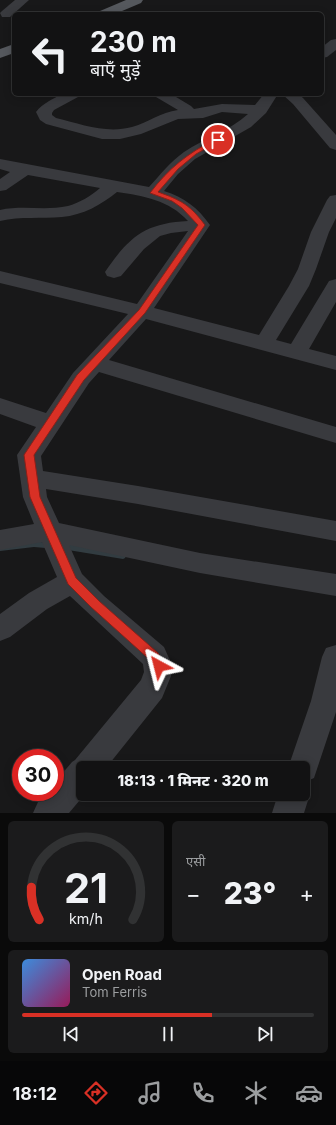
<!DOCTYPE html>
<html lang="hi">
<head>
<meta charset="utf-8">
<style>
	:root { --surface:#121213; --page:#1b1b1c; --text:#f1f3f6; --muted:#9c9ea0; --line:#313233; --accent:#d93025 }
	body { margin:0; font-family:Inter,"Noto Sans Devanagari",sans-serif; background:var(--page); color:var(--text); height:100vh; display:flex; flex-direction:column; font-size:15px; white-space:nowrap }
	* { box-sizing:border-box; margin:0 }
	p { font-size:13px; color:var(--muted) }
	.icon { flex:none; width:22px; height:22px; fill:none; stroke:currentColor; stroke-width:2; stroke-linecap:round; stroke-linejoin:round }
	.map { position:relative; height:813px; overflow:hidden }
	.details { display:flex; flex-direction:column; gap:8px; padding:8px; background:#0a0a0a; flex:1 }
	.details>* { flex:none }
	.guide { position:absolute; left:12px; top:12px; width:312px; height:84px; border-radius:6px; box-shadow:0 2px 10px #0003,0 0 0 1px var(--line); background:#121213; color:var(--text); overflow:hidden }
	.speed { position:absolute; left:12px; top:749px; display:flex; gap:8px; font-size:20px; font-weight:700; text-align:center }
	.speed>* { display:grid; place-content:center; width:52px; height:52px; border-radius:50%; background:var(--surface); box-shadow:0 2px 10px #0003,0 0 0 1px var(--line); line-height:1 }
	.speed .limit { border:6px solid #d22; background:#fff; color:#111 }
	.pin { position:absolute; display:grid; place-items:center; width:34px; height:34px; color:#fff; margin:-17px; border:2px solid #fff; border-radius:50%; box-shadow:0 1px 4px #0007 }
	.me { position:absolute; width:44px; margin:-22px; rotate:322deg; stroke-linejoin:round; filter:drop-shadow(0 0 3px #0008) }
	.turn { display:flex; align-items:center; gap:14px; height:84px; padding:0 12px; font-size:18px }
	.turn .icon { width:52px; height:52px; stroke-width:2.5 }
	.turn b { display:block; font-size:28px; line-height:34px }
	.big { font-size:30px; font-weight:800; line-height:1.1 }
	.details .tile { flex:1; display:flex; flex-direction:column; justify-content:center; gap:6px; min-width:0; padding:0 14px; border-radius:6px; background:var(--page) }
	.details .dial { align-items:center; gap:0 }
	.dial svg { height:104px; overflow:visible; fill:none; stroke:var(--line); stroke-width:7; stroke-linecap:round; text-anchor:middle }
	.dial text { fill:var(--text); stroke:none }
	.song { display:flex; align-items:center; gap:12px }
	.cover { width:48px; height:48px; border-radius:6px; background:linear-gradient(135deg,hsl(210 70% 55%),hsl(330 70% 35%)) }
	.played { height:4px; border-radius:2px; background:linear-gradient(90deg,var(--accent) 65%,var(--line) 65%) }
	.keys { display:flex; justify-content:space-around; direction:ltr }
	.heat { display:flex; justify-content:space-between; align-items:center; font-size:22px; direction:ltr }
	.details .tiles { flex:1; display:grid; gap:8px; grid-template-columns:1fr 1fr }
	.tile:last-child { grid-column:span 2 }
	.trip { position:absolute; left:76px; top:761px; width:234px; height:40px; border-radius:6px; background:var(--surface); box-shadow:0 2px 10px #0003,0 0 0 1px var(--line); font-weight:800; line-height:40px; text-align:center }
	.menu { display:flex; height:64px; justify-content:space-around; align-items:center; background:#070708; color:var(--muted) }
	.menu .icon { width:28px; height:28px }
	.menu .selected { color:var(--accent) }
	.menu b { font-size:18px; color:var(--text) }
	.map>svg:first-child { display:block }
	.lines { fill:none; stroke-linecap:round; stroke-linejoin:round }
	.stream { fill:#323c41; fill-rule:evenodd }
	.minor { fill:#393a3e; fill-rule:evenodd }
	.major { fill:#55585d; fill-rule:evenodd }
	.route { fill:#d93025; stroke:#8d1f18 }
</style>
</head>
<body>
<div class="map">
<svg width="336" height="813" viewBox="0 0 336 813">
	<rect width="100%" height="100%" fill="#181819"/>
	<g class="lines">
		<g class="stream">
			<path d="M34,541L48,543L49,545L48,547L46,548L34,547L0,551V545Z"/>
			<path d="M68,544L123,553L125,554L126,556L125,558L123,559L68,550L66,549L65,547L66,545Z"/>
		</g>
		<g class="minor">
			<path d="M15,0H29L10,17H2L0,13L2,11Z"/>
			<path d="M336,39V50L327,57L322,58V47L331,40Z"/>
			<path d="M62,94H80L78,97L54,110L52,113V115L56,118C81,124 106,134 132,127C147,123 161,112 178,110L156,97L154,94H171L191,106L194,109L222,104L255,105L264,94H278L266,113L251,127L195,159L178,174L164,191C184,197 198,208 210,225L154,308L259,335L289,286L298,269L311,232L327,200L330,196L336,195V218L329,232L316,269L309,286L276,340L291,344L329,281L336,279V302L309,349L336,356V370L146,319L109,360L336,427V443L99,372L89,383L41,456L43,471L138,486L336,521V541L138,504L46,489L47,497L59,523L200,553L336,574V596L200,573L69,545L82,574L104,596L164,647L172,665L171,676L162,698L106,768H83V794H85L69,813H33L38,802L46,792H55V782L72,762L75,760L141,680L144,672L143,664L70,596L47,609L10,637L0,641V614L29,593L57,577L42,542L0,550V530L34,524L23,497L17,455L36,427L0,414V398L46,413L73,373L128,314L0,283V271L137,304L188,231L171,233L160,236L144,249L121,276L114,278L107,276L105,272C129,237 145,223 188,221C169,200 144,196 117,192C101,205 83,215 62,217C41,219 21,216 0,221V210C23,205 45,211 68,206C79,203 91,196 100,188L28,175L6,190L0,191V179L10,172L0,169V159L149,187C160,175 170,162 184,152C205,138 229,131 248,114L222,112L203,118L178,119L141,134L120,139H102L46,124L40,120L36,112C43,103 53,99 62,94Z"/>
			<path d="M282,94H298L303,98L336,135V150L330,148L293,104Z"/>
			<path d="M336,645V712L314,778L303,783L310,794L304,813H272L278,794H303V768H288L311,701L322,657L326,648Z"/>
		</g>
		<g class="major">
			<path d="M126,0H143L141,3L115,14H98L100,11Z"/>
			<path d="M14,44V53L0,58V49Z"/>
		</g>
	</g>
	<path class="route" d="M216,139L221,140L196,154L178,169L158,192C181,200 190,205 205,225L145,313L84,380L34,455L40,497L76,578L99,601L158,653L165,666L163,669L159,671L155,669L150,660L91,607L68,584L30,497L24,455L77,375L139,310L198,225L182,208L172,201L150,193C169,168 188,153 216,139Z"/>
</svg>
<div class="speed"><div class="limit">30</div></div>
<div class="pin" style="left:218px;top:140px;background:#d93025"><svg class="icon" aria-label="arrive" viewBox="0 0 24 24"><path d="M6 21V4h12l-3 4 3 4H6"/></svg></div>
<svg class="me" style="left:159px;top:666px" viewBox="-20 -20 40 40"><path d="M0-17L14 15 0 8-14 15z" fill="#d93025" stroke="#fff" stroke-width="4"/></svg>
<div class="trip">18:13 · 1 मिनट · 320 m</div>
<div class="guide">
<div class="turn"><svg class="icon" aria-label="left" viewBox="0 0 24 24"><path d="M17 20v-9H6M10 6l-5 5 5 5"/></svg><div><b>230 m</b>बाएँ मुड़ें</div></div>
</div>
</div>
<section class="details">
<div class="tiles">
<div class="tile dial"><svg viewBox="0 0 100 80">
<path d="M14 69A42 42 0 1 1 86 69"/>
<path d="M14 69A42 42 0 0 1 8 44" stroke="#d93025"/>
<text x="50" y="56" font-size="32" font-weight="700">21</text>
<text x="50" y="72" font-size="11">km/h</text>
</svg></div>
<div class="tile"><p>एसी</p>
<div class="heat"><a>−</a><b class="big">23°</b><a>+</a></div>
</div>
<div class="tile">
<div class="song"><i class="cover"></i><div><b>Open Road</b><p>Tom Ferris</p></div></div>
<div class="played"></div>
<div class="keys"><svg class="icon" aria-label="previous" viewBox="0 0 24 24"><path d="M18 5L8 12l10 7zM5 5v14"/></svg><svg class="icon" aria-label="pause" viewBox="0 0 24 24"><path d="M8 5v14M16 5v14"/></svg><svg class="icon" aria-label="next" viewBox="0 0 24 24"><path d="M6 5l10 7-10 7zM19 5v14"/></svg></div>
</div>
</div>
</section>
<nav class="menu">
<b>18:12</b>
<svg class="icon selected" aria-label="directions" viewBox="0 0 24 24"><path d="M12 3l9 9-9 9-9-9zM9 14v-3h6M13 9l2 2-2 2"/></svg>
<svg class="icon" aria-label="music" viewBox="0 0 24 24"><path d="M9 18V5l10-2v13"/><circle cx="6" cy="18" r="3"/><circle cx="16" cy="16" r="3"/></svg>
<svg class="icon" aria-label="phone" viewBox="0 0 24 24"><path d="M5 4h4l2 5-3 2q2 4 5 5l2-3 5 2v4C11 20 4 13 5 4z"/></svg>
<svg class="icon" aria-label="climate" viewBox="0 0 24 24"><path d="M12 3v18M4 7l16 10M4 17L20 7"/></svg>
<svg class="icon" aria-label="car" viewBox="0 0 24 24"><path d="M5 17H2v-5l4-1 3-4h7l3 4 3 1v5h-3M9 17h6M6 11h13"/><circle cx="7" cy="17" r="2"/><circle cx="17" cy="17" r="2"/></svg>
</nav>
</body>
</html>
